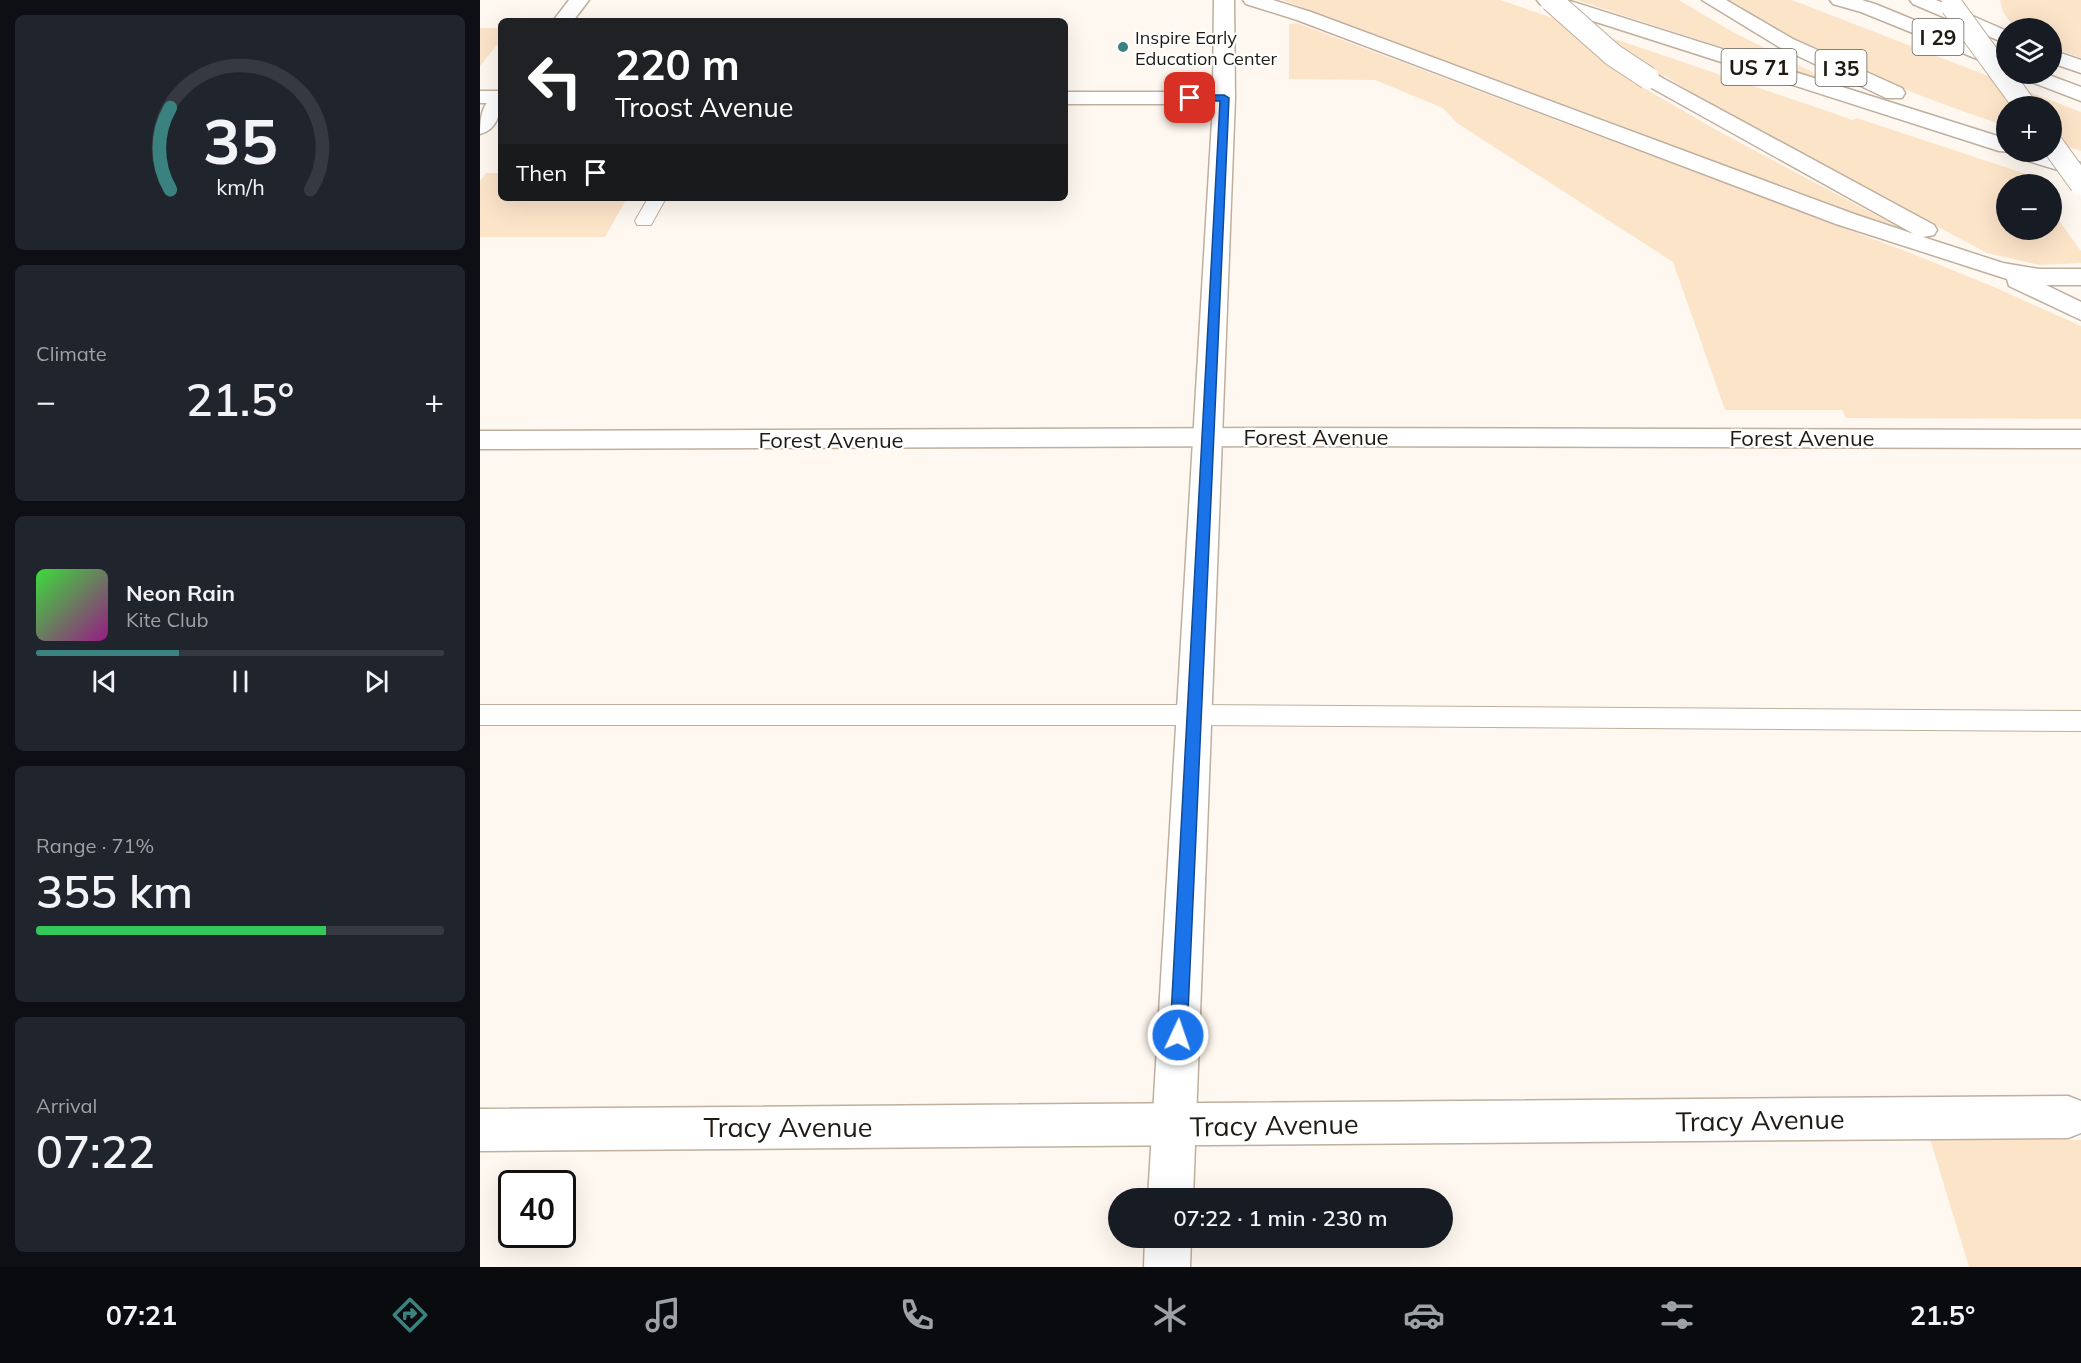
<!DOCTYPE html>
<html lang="en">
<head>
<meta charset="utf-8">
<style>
	:root { --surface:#171b24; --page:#20242c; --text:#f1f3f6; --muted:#9ea1a6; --line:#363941; --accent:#3a827f }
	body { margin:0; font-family:Mulish,sans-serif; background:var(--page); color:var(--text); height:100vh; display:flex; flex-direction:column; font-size:22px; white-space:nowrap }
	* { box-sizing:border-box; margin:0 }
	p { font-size:20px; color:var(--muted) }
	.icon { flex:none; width:33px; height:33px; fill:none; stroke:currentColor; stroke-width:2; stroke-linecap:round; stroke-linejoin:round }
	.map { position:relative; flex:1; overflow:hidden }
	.drawer { display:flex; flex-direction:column; gap:15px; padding:15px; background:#0d0f14; width:480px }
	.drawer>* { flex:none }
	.guide { position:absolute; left:18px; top:18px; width:570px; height:183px; border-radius:9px; box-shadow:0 6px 24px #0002; background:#202124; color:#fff; overflow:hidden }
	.controls { position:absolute; left:1516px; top:18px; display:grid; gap:12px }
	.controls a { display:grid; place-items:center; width:66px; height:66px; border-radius:50%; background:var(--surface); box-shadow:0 6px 24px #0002; font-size:30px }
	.speed { position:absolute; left:18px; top:1170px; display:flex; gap:12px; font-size:30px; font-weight:700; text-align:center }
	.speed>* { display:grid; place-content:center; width:78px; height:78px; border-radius:50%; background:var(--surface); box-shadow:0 6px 24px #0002; line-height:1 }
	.speed .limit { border:3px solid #111; border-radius:9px; background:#fff; color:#111 }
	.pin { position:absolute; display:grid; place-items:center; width:51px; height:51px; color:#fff; margin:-26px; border-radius:12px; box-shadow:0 3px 9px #0006 }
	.me { position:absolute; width:66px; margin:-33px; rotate:3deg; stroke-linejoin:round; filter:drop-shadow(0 0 4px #0008) }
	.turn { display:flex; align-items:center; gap:21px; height:126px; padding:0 18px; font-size:27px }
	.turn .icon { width:78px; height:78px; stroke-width:2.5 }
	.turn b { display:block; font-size:42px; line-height:51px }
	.then { display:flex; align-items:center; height:57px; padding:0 18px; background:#0003; gap:12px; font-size:22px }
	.big { font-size:45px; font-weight:600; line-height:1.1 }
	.drawer .tile { flex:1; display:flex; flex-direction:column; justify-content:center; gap:9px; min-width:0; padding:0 21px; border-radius:9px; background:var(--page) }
	.drawer .dial { align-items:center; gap:0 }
	.dial svg { height:156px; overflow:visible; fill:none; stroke:var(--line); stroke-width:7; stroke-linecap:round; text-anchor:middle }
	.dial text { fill:var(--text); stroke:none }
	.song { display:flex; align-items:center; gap:18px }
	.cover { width:72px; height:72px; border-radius:9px; background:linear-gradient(135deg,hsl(120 70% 55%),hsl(310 70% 35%)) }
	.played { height:6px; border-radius:3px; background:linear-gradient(90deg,var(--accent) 35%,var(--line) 35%) }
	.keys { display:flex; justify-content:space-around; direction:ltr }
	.heat { display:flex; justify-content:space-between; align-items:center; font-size:33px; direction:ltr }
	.charge { height:9px; border-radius:4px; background:linear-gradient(90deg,#34c759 71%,var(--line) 0) }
	.trip { position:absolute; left:628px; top:1188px; width:345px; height:60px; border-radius:30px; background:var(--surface); box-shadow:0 6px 24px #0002; font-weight:600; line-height:60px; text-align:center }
	.tab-bar { display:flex; height:96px; justify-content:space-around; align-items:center; background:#090b0e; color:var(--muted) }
	.tab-bar .icon { width:42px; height:42px }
	.tab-bar .current { color:var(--accent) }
	.tab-bar b { font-size:27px; color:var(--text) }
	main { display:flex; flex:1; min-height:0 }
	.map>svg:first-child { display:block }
	.green { fill:#fce4c9 }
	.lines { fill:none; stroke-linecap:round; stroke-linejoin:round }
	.service-casing { stroke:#bfaf9e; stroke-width:2 }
	.minor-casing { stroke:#bfaf9e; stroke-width:3 }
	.tertiary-casing { stroke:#bfaf9e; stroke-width:3 }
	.motorway-casing { stroke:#bfaf9e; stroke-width:3 }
	.service { fill:#fff; fill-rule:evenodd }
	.minor { fill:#fff; fill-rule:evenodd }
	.tertiary { fill:#fff; fill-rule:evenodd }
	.motorway { fill:#fff; fill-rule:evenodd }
	.primary-bridge-casing { stroke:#bfaf9e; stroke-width:24; stroke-linecap:butt }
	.motorway-bridge-casing { stroke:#bfaf9e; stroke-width:24; stroke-linecap:butt }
	.primary-bridge { stroke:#fff; stroke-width:22 }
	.motorway-bridge { stroke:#fff; stroke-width:22 }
	.route { fill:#1a73e8; stroke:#114b97; stroke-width:1.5 }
	.poi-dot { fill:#3a827f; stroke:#fff; stroke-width:2 }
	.labels { text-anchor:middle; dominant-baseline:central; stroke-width:4.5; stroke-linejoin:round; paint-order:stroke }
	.far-poi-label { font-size:18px; fill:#1f1a13; stroke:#fff; text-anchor:start }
	.shield { fill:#fff; stroke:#625f5a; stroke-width:1.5 }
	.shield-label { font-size:21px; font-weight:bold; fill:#1f1a13 }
	.street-label { font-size:22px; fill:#1f1a13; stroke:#fff }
	.near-street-label { font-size:27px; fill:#1f1a13; stroke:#fff }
</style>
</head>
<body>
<main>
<section class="drawer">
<div class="tile dial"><svg viewBox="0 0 100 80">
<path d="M14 69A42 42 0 1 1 86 69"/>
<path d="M14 69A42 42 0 0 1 14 27" stroke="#3a827f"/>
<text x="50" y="56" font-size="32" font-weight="700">35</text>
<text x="50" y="72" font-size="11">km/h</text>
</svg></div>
<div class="tile"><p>Climate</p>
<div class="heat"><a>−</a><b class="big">21.5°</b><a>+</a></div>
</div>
<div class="tile">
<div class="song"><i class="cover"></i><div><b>Neon Rain</b><p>Kite Club</p></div></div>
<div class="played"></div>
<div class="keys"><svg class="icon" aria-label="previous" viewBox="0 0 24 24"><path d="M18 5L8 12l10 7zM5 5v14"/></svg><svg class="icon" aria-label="pause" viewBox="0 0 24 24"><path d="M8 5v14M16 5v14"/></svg><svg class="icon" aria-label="next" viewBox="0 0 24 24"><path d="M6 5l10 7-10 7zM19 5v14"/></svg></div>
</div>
<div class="tile"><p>Range · 71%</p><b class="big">355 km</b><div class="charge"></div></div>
<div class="tile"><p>Arrival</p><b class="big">07:22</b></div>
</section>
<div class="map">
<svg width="1601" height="1267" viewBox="0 0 1601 1267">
	<rect width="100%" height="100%" fill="#fff8f0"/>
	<g class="green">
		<path d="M802,0H1020L1353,113L1372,120L1377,118L1546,174L1554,184H1527V230H1572V211L1601,251V263L1560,265L1507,253L1237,109L1185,76L1157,84L1240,132L1424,230L1420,233Z"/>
		<path d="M1096,0H1199L1251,31L1348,80L1345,81Z"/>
		<path d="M1246,0H1312L1601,112V151L1572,142V106H1527V126C1428,94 1334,54 1246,0Z"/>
		<path d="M1520,0H1601V58L1572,47V28H1534L1523,12Z"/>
		<path d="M817,23L1428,252L1514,287L1601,326V419L1366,418L1362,410H1245L1193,262L977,123L963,108L895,80L809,79V24Z"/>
		<path d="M0,28H21V40L0,66Z"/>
		<path d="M6,173H21V198H147L125,237H0V181Z"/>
		<path d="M1450,1139L1601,1140V1267H1489Z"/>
	</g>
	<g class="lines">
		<g class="service-casing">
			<g id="service">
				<path d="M168,198H186L171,225H157L155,221Z"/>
				<path d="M0,705H714L1601,711V731L714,725H0Z"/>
			</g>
		</g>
		<g class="minor-casing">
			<g id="minor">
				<path d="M21,94C21,110 19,129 0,134C0,117 2,98 21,94Z"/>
				<path d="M807,428L1601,430V448L807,446L0,449V431Z"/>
				<path d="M1588,1096L1601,1101V1133L1588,1138L0,1151V1109Z"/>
			</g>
		</g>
		<g class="tertiary-casing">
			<g id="tertiary">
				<path d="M89,0H109L93,21H73Z"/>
				<path d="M734,0H754L755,98L713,1198H668L733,104H585V92H733Z"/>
				<rect x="0" y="91" width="21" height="12"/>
				<path d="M665,1238H711L710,1267H664Z"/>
			</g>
		</g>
		<g class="motorway-casing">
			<g id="motorway">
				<path d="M763,0H793L831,12L1374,214L1434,234L1161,82L1157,78L1161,74H1175L1454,225L1457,230L1454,235L1443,237L1523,263L1559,269H1601V285H1566L1601,302V320L1529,286L1527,279L1356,224L817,20L766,4Z"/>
				<path d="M1057,0H1087L1527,139V152H1565L1601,163V177L1535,157L1532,152L1519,151L1060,4Z"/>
				<path d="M1222,0H1246L1313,39L1422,88L1425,93L1422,98H1406L1299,47Z"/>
				<path d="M1350,0H1382L1395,4L1527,58V71L1381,12L1353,4Z"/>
				<path d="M1430,0H1456L1527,31V44L1433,4Z"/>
				<path d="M1572,50L1601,60V73L1572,63Z"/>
				<path d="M1537,74H1566L1601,87V101L1541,78Z"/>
			</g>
		</g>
		<use href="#service" class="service"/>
		<use href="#minor" class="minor"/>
		<use href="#tertiary" class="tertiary"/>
		<use href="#motorway" class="motorway"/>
		<g class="primary-bridge-casing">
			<g id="primary-bridge">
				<path d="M1472,6L1545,106"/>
				<path d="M1572,144L1601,184"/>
			</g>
		</g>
		<g class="motorway-bridge-casing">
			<path id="motorway-bridge" d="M1071,0L1133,55L1168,78"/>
		</g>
		<use href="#primary-bridge" class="primary-bridge"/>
		<use href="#motorway-bridge" class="motorway-bridge"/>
	</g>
	<path class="route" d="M744,95L749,98L707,1035L704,1040L698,1043L692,1040L690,1035L740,101H710L706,98L710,95Z"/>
	<circle class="poi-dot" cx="643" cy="47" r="6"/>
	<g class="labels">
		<g class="far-poi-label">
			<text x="655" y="37">Inspire Early<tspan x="655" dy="21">Education Center</tspan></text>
		</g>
		<g class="shield">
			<rect x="1432.5" y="19" width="51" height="36" rx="4.5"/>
			<rect x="1241.5" y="49" width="75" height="36" rx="4.5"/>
			<rect x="1335.5" y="50" width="51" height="36" rx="4.5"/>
		</g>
		<g class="shield-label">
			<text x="1458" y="37">I 29</text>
			<text x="1279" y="67">US 71</text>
			<text x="1361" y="68">I 35</text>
		</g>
		<g class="street-label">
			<text x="836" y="437">Forest Avenue</text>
			<text x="1322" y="438">Forest Avenue</text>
			<text x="351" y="440">Forest Avenue</text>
		</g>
		<g class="near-street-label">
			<text transform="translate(1280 1120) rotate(-1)">Tracy Avenue</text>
			<text transform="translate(794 1125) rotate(-1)">Tracy Avenue</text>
			<text x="308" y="1127">Tracy Avenue</text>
		</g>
	</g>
</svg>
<div class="controls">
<a><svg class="icon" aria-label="layers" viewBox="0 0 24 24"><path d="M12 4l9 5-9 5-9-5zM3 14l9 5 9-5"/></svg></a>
<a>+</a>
<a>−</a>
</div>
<div class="speed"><div class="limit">40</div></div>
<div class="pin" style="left:710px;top:98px;background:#d93025"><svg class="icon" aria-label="arrive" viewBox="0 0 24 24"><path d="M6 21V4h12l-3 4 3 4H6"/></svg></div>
<svg class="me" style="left:698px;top:1035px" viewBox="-20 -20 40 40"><circle r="17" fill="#1a73e8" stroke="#fff" stroke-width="3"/><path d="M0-11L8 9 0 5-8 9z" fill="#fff"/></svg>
<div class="trip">07:22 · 1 min · 230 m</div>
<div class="guide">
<div class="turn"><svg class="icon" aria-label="left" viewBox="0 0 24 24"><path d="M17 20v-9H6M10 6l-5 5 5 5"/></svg><div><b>220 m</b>Troost Avenue</div></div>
<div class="then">Then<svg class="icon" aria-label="arrive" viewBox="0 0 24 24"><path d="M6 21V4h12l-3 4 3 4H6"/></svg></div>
</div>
</div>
</main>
<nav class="tab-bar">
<b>07:21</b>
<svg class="icon current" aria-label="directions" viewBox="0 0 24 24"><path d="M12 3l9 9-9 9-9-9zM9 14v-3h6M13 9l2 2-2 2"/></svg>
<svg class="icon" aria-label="music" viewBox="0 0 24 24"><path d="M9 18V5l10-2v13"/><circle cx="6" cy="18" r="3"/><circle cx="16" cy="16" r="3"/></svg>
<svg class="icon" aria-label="phone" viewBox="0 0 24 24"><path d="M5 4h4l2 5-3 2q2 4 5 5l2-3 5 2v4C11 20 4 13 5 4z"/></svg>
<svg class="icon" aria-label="climate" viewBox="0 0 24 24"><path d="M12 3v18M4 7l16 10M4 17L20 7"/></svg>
<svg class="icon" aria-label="car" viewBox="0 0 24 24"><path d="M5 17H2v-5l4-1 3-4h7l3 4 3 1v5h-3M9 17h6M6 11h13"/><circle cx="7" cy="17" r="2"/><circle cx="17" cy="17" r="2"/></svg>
<svg class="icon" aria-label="filters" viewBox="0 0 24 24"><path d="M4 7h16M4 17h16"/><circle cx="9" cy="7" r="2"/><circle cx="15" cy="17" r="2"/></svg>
<b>21.5°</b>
</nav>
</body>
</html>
